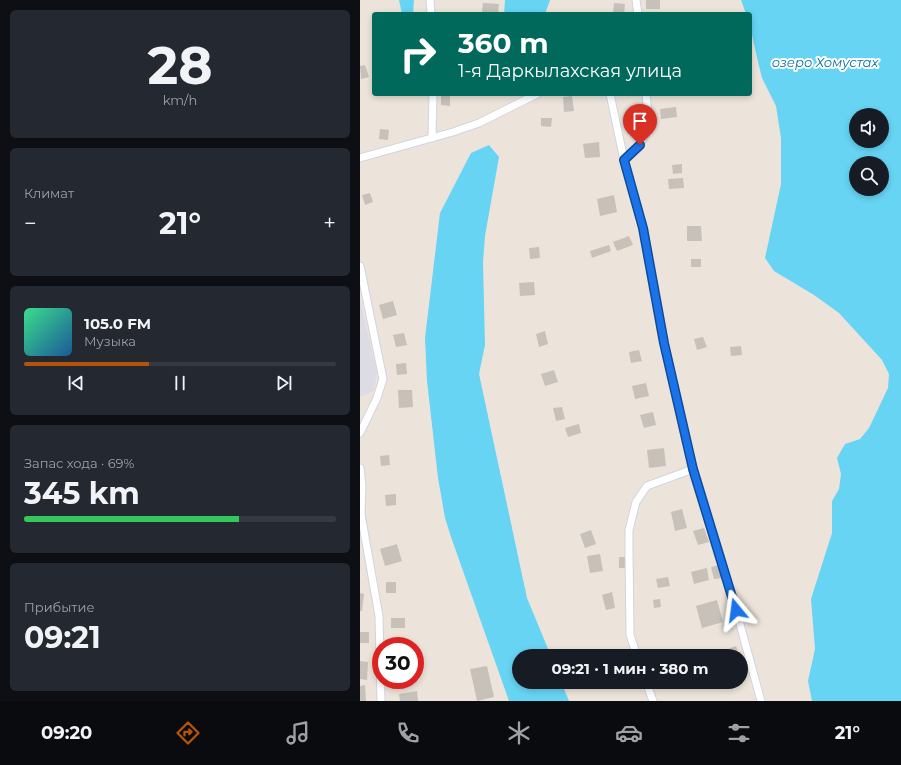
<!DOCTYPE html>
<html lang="ru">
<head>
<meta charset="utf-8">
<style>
	:root { --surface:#171b24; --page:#242831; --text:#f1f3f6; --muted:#9ea1a6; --line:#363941; --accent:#b45309 }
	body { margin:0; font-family:Montserrat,sans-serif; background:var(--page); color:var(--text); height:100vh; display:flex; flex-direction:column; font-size:15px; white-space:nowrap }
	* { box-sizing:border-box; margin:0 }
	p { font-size:13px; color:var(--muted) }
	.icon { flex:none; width:22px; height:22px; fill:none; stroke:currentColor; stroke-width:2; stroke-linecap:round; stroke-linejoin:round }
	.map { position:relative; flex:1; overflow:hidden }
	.side { display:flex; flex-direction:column; gap:10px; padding:10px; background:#0d0f14; width:360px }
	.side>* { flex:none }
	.hud { position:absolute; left:12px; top:12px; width:380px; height:84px; border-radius:4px; box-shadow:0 2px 6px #0003; background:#00695c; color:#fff; overflow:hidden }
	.fabs { position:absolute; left:489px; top:108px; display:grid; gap:8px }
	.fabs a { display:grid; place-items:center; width:40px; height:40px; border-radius:50%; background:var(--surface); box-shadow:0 2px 6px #0003; font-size:20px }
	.speed { position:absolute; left:12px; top:637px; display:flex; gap:8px; font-size:20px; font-weight:700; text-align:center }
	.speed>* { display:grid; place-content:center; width:52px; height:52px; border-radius:50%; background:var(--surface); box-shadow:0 2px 6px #0003; line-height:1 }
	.speed .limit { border:6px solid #d22; background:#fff; color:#111 }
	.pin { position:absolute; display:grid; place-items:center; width:34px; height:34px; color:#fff; margin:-41px -17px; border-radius:50% 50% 50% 0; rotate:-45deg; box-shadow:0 0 4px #0007 }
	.pin .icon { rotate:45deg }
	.me { position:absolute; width:44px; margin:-22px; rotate:344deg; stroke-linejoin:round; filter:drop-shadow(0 0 3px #0008) }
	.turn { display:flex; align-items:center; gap:14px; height:84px; padding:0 20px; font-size:18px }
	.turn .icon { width:52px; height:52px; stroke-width:2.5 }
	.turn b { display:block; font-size:28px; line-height:34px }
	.big { font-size:30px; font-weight:700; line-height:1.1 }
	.side .widget { flex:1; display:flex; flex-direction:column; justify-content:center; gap:6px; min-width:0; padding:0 14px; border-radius:6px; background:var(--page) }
	.side .dial { align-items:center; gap:0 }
	.dial b { font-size:52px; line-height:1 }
	.song { display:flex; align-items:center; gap:12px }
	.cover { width:48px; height:48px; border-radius:6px; background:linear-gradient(135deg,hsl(150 70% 55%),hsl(210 70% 35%)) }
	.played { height:4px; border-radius:2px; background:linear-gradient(90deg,var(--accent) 40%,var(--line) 40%) }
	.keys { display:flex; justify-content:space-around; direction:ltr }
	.heat { display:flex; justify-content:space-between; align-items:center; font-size:22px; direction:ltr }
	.charge { height:6px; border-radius:3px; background:linear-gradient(90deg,#34c759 69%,var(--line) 0) }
	.trip { position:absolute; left:152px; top:649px; width:236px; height:40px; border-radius:20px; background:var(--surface); box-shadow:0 2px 6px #0003; font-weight:700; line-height:40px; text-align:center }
	.tabs { display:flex; height:64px; justify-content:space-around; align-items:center; background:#090b0e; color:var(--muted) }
	.tabs .icon { width:28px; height:28px }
	.tabs .selected { color:var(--accent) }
	.tabs b { font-size:18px; color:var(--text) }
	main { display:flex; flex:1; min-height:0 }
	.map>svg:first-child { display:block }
	.industrial { fill:#dddbe4 }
	.water { fill:#67d4f4; fill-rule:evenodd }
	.building { fill:#c7c1ba }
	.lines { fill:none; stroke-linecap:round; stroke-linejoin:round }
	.minor-casing { stroke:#cfd4e3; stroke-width:9 }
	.minor { stroke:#fff; stroke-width:7 }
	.route-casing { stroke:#114b97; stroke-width:10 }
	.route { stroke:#1a73e8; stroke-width:7 }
	.labels { text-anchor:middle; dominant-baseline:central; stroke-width:4; stroke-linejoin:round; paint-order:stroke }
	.water-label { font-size:13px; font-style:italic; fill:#07709f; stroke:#fff }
</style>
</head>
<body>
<main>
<section class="side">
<div class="widget dial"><b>28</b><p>km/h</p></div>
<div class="widget"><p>Климат</p>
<div class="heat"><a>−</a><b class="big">21°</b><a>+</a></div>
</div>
<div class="widget">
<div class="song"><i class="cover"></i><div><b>105.0 FM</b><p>Музыка</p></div></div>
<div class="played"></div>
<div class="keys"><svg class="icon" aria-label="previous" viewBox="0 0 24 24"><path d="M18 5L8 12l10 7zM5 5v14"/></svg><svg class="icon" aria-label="pause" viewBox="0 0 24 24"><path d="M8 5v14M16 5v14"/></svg><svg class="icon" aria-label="next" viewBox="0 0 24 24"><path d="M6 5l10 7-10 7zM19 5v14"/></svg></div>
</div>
<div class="widget"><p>Запас хода · 69%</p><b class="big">345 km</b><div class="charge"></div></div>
<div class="widget"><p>Прибытие</p><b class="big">09:21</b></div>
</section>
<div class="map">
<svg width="541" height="701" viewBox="0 0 541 701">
	<rect width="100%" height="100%" fill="#ece4da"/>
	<path class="industrial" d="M0,299L17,373L14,391L0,397Z"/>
	<g class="water">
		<path d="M39,0H54L53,14H42Z"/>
		<path d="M145,0H190L185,14H144Z"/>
		<path d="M381,0H541V701H452L448,681L455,649L451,599L472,533V501L479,489L481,474L477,458L485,444L500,439L509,428L528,388L529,374L522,360L479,313L454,295L414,271L405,258L421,184V138L416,106L402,78L398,62L390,26V14H386ZM496,115H522V141H496ZM496,163H522V189H496Z"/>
		<path d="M129,145L139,157L125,236L123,262L125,345L119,374L167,598L191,656H159V682H201L209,701H149L91,537L85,518L78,478L67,381L65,338L80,213L111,153Z"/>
	</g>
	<g class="building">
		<rect x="286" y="0" width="14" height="9"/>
		<path d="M123,3L139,4L138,13L122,12Z"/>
		<path d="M254,3L265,4L264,14H253Z"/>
		<path d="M5,65L9,77L1,79L0,66Z"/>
		<path d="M81,94H90V106L81,105Z"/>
		<path d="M212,96L214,111L204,112L203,97Z"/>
		<path d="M316,107L317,117L301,119L300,109Z"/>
		<path d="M181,118H192L191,127L181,126Z"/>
		<path d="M20,129L29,130L28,140L19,139Z"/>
		<path d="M239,142L240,157L225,158L223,144Z"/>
		<path d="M322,164V173L313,174L312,165Z"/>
		<path d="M323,178L324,188L309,189L308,179Z"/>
		<path d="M10,193L13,202L5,205L2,195Z"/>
		<path d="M254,195L257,212L240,216L237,199Z"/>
		<path d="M327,226H341L342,241H327Z"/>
		<path d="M269,236L273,245L257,251L253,242Z"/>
		<path d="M249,245L251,251L232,258L230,251Z"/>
		<path d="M179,247L180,258L170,259L169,248Z"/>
		<rect x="331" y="259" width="10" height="8"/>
		<path d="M174,282L175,295L160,296L159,283Z"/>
		<path d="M33,301L37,315L23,319L19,305Z"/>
		<path d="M185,331L188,344L179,347L176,334Z"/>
		<path d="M44,333L47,345L36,347L33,335Z"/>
		<path d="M343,337L347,347L337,350L334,339Z"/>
		<path d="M381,346L382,355L371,356L370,347Z"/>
		<path d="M279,350L282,361L271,363L269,352Z"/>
		<path d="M46,363L47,374L37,375L36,364Z"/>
		<path d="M194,370L198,382L185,386L181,374Z"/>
		<path d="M286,383L289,396L275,399L272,386Z"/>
		<path d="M38,390H52L53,407L39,408Z"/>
		<path d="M202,407L205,419L196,421L193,408Z"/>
		<path d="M293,412L296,425L284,428L280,415Z"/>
		<path d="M219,424L221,433L208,437L205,428Z"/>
		<path d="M304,448L306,466L289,468L287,450Z"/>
		<path d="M29,455L30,465L21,466L20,456Z"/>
		<path d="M36,494V505L26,506L25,495Z"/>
		<path d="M322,509L327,528L315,531L311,512Z"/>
		<path d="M344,528L349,542L338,545L333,531Z"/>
		<path d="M231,530L236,544L225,548L220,534Z"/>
		<path d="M37,544L42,561L25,566L20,549Z"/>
		<path d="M240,554L243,571L230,573L227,556Z"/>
		<rect x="259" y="557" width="7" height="11"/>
		<path d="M359,565L362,578L354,579L351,567Z"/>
		<path d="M347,568L349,580L334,584L331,572Z"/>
		<path d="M308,577L310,586L298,588L296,579Z"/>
		<rect x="26" y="582" width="10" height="11"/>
		<path d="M252,592L255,608L246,610L242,595Z"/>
		<path d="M0,593L4,594L2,611H0Z"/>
		<path d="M300,599L301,607L294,608L293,600Z"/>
		<path d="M357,600L363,622L342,628L336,606Z"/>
		<rect x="31" y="618" width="14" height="10"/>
		<rect x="0" y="632" width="9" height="11"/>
		<path d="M46,643L47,646H36L35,644Z"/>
		<path d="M376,646L379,655L367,656L365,650Z"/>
		<path d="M0,661L8,662L7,680L0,679Z"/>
		<path d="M127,666L134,697L117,701L110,669Z"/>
		<path d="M39,680H51L52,682L40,684Z"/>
		<path d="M258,682H277V683L260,687Z"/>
		<path d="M5,685L6,701H0V686Z"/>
		<path d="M57,691L58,701H40L39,694Z"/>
	</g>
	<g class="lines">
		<g class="minor-casing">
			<g id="minor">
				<path d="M70,0L71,14"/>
				<path d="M276,0L278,14"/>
				<path d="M250,94L264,160L283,228L304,343L333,469L372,595L401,701"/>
				<path d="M72,138L73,94"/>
				<path d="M0,158L93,132L119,123L177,94"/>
				<path d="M264,160C290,137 290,128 286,94"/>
				<path d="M0,266L23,379L17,398L0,433"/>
				<path d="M0,468L2,486L1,514L19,616L21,701"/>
				<path d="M277,656L270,635L269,551V530L276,502L287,486L333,469"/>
				<path d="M286,682L293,701"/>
			</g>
		</g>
		<use href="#minor" class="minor"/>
	</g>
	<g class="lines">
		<g class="route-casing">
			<path id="route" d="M280,145L264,160L283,228L304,343L333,469L376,610"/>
		</g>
		<use href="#route" class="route"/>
	</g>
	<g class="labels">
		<g class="water-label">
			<text x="465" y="62">озеро Хомустах</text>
		</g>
	</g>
</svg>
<div class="fabs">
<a><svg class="icon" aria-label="sound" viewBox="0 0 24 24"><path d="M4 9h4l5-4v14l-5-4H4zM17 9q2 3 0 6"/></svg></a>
<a><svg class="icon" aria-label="search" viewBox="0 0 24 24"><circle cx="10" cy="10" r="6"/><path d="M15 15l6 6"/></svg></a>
</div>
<div class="speed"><div class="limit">30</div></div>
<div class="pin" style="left:280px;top:145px;background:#d93025"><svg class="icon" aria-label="arrive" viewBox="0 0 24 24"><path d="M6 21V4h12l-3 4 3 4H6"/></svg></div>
<svg class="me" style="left:376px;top:610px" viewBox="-20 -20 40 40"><path d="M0-17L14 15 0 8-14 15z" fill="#1a73e8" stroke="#fff" stroke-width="4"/></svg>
<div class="trip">09:21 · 1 мин · 380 m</div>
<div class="hud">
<div class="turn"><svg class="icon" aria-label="right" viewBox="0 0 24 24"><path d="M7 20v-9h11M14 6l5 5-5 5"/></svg><div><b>360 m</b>1-я Даркылахская улица</div></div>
</div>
</div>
</main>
<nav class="tabs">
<b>09:20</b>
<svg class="icon selected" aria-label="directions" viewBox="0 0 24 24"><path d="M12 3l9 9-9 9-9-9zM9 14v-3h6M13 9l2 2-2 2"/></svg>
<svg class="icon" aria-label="music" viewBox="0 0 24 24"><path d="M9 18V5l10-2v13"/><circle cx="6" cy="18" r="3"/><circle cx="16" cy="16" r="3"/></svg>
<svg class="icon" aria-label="phone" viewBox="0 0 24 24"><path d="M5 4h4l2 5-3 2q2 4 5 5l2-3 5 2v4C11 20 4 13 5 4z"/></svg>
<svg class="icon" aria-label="climate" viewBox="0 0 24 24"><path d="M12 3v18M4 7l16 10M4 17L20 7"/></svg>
<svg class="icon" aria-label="car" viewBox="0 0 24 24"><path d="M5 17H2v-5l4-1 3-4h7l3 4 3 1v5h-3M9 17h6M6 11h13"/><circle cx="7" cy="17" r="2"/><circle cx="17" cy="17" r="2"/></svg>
<svg class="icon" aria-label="filters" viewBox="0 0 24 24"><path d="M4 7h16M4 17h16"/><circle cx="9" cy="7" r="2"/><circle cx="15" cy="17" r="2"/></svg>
<b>21°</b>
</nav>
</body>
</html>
